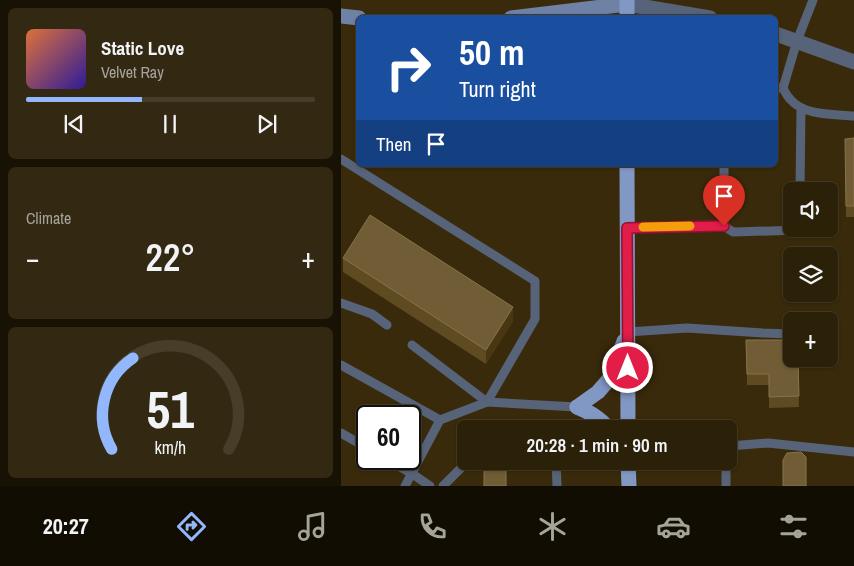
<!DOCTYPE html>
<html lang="en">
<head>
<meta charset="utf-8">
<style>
	:root { --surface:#2b2008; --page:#332812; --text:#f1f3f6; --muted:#a6a39c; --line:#473e29; --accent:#93b7fd }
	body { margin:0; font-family:"Archivo Narrow",sans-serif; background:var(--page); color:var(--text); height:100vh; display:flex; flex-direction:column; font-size:19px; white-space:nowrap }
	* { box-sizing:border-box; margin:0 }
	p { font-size:16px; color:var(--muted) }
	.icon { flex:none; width:28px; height:28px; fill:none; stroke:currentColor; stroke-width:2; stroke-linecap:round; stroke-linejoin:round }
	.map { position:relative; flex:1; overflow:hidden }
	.drawer { display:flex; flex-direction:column; gap:8px; padding:8px; background:#181204; width:341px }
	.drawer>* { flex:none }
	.banner { position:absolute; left:15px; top:15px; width:422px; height:152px; border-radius:8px; box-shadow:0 1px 4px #0004,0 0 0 1px var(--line); background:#1a4fa0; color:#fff; overflow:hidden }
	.buttons { position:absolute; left:442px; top:182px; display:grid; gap:10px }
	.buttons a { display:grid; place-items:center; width:55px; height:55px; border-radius:8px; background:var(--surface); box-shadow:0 1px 4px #0004,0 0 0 1px var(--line); font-size:25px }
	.speed { position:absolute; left:15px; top:405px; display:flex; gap:10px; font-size:25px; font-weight:700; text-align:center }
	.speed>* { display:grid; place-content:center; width:65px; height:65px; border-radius:50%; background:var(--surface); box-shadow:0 1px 4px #0004,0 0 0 1px var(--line); line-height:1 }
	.speed .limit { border:2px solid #111; border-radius:8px; background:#fff; color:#111 }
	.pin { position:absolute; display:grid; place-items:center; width:42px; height:42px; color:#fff; margin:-51px -21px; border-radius:50% 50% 50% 0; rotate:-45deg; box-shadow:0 0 5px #0007 }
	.pin .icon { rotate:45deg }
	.me { position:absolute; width:55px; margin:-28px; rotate:0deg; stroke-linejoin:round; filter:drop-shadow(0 0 4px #0008) }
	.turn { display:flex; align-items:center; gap:18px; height:105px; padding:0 20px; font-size:22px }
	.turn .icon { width:65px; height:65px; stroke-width:2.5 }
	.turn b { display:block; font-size:35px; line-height:42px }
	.then { display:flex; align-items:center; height:48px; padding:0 20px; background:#0003; gap:10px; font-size:19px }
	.big { font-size:38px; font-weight:600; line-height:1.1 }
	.drawer .tile { flex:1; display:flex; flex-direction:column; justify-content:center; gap:8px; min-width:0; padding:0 18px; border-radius:8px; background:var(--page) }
	.drawer .dial { align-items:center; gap:0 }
	.dial svg { height:130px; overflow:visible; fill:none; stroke:var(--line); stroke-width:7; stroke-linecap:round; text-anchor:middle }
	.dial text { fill:var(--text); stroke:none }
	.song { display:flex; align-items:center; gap:15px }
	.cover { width:60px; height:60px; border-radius:8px; background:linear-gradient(135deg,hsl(20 70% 55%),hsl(250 70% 35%)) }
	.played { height:5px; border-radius:2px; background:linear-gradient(90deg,var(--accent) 40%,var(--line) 40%) }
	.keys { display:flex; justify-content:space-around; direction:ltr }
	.heat { display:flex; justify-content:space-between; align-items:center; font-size:28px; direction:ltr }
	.trip { position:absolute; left:116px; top:420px; width:280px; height:50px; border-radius:8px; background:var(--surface); box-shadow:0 1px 4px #0004,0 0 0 1px var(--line); font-weight:600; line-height:50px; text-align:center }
	.tabs { display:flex; height:80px; justify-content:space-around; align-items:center; background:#110d03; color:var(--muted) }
	.tabs .icon { width:35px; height:35px }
	.tabs .on { color:var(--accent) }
	.tabs b { font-size:22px; color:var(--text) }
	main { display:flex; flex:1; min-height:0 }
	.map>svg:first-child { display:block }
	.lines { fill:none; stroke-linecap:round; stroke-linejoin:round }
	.lane { stroke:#576379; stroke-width:9 }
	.street { stroke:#576379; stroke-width:15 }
	.secondary { stroke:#6f81a4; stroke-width:15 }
	.primary { stroke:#8198c5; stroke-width:15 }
	.wall { fill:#5f4b22 }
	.shaded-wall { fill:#493711 }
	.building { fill:#705d35; stroke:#86744d }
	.route-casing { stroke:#92132f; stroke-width:12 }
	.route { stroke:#e11d48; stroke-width:9 }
	.slow { stroke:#f59e0b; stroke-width:9 }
</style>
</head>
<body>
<main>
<section class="drawer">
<div class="tile">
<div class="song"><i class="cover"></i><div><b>Static Love</b><p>Velvet Ray</p></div></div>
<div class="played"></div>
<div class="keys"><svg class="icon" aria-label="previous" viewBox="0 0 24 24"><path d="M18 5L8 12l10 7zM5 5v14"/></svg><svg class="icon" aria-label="pause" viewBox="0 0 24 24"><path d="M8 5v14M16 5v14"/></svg><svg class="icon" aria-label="next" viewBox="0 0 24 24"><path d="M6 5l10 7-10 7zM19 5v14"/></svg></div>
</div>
<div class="tile"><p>Climate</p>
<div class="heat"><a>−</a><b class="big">22°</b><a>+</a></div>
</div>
<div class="tile dial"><svg viewBox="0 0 100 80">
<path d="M14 69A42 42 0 1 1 86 69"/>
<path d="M14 69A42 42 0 0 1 27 13" stroke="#93b7fd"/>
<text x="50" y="56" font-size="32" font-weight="700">51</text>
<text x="50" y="72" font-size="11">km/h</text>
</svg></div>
</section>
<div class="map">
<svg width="513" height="486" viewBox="0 0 513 486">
	<rect width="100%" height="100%" fill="#392a0b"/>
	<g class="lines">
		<g class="lane">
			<path d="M435,88H442L456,41L472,0"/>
			<path d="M442,88C444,92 446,96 449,99C463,116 492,114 513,116"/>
			<path d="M0,159L194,281V319L146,402L236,407"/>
			<path d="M459,191L460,108"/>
			<path d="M383,226V165"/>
			<path d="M286,228L383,226L392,232L459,230V229"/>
			<path d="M0,303L31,314L46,325"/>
			<path d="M287,332L346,328L422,333L451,334"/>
			<path d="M71,345L146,402"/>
			<path d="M0,365L99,420"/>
			<path d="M0,433L26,448"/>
			<path d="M388,446L427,443L513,452"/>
			<path d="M45,459L70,473L89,486"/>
			<path d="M215,461L216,486"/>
			<path d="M385,461V486"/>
			<path d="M64,486L99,420L146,402"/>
			<path d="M102,486L121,467L128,461"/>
		</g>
		<g class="street">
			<path d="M286,4L369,18"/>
			<path d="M435,34L513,62"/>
		</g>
		<g class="secondary">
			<path d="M0,16L18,18"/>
			<path d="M170,18L286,4"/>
		</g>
		<g class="primary">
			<path d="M286,0V18"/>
			<path d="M286,165L287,429"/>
			<path d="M236,407L257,392L270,377L283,341"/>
			<path d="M236,407C250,413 258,417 268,429"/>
			<path d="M287,461L288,486"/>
		</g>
	</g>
	<g class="wall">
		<path d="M513,138V217H505L504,139Z"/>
		<path d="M2,258L172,321L145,364L2,272Z"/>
		<path d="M405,340L457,359L458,407L428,408V385H406Z"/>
	</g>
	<path class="shaded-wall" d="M172,307V321L145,364V350Z"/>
	<g class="building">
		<path d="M513,138V206H505L504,139Z"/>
		<path d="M29,215L172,307L145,350L2,258Z"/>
		<path d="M405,340H451V359H457L458,396L428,397V374H406Z"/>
		<path d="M460,452L465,457V486H442V460L446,453Z"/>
		<rect x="143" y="461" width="22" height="25"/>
	</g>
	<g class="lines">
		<g class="route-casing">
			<path id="route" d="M287,368L286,228L383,226"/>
		</g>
		<use href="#route" class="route"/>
		<path class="slow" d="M302,227L349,226"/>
	</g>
</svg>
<div class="buttons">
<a><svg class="icon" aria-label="sound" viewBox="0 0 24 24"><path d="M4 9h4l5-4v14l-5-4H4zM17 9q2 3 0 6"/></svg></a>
<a><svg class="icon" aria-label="layers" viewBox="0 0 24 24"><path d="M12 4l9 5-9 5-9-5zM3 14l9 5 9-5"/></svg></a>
<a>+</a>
</div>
<div class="speed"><div class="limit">60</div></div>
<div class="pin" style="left:383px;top:226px;background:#d93025"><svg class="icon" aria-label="arrive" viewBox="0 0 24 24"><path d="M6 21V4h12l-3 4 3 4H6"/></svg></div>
<svg class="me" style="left:287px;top:368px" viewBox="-20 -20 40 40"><circle r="17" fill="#e11d48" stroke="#fff" stroke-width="3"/><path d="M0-11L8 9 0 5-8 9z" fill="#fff"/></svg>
<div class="trip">20:28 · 1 min · 90 m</div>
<div class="banner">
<div class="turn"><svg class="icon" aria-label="right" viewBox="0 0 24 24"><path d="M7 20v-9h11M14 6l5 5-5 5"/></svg><div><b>50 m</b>Turn right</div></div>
<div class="then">Then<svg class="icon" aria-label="arrive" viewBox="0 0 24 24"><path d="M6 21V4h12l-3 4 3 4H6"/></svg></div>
</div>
</div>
</main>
<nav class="tabs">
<b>20:27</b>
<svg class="icon on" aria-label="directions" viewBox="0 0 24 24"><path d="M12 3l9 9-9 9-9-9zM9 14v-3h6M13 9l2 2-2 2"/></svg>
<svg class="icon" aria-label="music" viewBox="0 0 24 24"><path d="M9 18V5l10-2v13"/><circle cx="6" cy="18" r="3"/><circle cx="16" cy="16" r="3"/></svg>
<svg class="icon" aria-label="phone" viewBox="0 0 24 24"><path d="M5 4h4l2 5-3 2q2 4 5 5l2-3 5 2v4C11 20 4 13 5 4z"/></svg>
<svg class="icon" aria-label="climate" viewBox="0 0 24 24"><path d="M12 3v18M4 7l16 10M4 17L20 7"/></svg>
<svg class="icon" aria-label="car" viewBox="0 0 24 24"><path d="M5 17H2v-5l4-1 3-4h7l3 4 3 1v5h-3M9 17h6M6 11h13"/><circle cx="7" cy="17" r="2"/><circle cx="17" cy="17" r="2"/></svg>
<svg class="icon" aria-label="filters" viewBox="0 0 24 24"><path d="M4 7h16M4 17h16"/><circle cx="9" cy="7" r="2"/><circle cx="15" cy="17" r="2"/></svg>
</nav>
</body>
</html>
